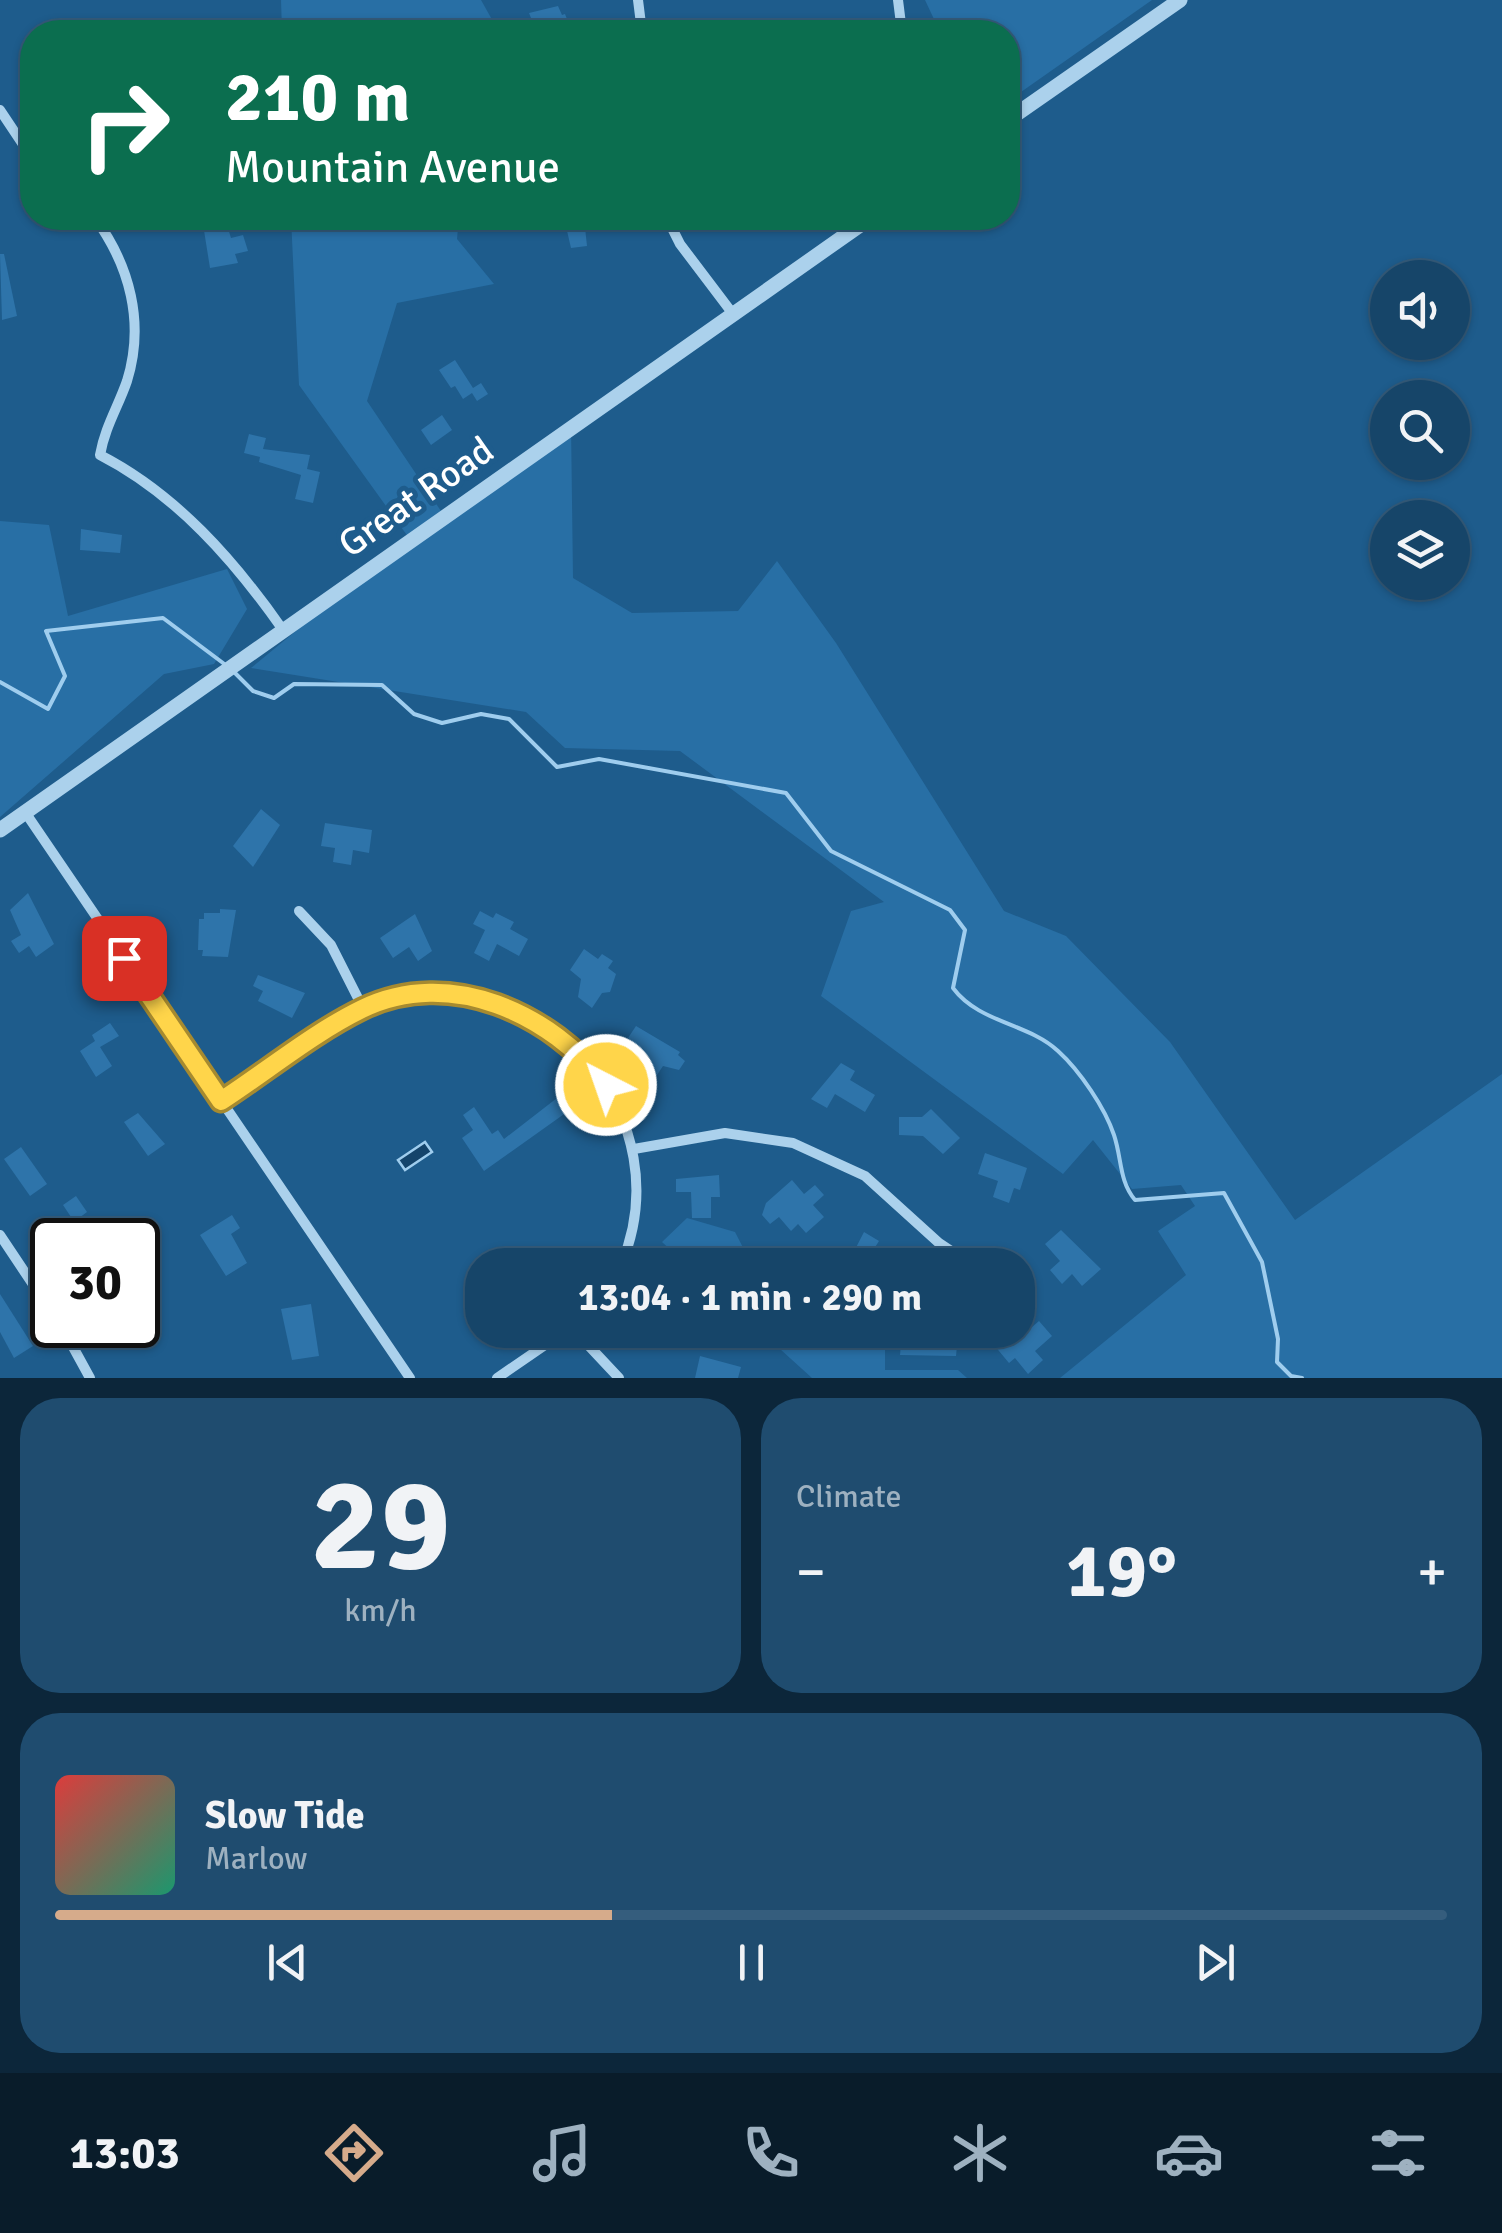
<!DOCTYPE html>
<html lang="en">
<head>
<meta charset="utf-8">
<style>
	:root { --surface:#164569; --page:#1f4c6f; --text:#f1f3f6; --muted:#9eb1c0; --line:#355d7d; --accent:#d6ab8b }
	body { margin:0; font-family:Signika,sans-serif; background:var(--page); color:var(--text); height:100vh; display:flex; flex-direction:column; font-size:38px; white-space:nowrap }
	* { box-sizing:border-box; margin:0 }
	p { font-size:32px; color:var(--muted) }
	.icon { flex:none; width:55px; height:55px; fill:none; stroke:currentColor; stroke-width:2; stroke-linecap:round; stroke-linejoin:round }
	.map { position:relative; height:1378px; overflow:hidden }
	.details { display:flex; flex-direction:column; gap:20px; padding:20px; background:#0c263a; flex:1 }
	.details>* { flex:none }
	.hud { position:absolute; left:20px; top:20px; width:1000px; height:210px; border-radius:40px; box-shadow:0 2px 8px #0004,0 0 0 2px var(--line); background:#0b6e4f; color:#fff; overflow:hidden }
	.buttons { position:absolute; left:1370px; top:260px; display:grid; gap:20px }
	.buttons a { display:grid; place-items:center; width:100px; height:100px; border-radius:50%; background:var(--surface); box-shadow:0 2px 8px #0004,0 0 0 2px var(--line); font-size:50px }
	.speed { position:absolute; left:30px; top:1218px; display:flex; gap:20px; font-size:50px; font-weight:700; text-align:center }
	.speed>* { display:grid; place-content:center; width:130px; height:130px; border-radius:50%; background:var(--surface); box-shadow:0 2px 8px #0004,0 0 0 2px var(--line); line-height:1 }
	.speed .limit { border:5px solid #111; border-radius:15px; background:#fff; color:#111 }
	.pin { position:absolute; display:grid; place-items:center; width:85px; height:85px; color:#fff; margin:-42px; border-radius:20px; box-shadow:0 5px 15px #0006 }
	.me { position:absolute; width:110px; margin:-55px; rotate:319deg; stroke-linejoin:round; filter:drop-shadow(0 0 8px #0008) }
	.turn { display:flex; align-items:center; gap:35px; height:210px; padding:0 40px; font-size:45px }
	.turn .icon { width:130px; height:130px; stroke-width:2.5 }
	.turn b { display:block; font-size:70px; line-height:85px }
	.big { font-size:75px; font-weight:800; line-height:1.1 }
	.details .widget { flex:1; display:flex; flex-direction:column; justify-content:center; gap:15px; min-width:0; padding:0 35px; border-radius:40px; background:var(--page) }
	.details .dial { align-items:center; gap:0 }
	.dial b { font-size:130px; line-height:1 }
	.song { display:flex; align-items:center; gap:30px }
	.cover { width:120px; height:120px; border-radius:15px; background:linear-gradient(135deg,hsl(0 70% 55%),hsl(160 70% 35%)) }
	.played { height:10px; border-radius:5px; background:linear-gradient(90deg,var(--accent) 40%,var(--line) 40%) }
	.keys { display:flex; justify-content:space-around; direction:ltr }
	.heat { display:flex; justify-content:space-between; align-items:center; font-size:55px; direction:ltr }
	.details .tiles { flex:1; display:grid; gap:20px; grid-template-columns:1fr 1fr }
	.widget:last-child { grid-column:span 2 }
	.trip { position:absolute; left:465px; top:1248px; width:570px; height:100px; border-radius:40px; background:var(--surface); box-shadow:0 2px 8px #0004,0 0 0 2px var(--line); font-weight:800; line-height:100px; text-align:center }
	.menu { display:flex; height:160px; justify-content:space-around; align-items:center; background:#091c2a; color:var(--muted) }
	.menu .icon { width:70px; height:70px }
	.menu .active { color:var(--accent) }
	.menu b { font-size:45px; color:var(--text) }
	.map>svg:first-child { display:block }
	.green { fill:#286fa5 }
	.water { fill:#14446b; stroke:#9fcdee; stroke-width:2.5 }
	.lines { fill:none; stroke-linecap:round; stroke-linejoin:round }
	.stream { stroke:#9fcdee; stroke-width:4 }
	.building { fill:#2e74aa }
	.minor { stroke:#abd1ec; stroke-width:10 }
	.tertiary { stroke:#abd1ec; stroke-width:15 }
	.route-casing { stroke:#a68a30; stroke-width:25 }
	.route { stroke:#ffd54a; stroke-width:18 }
	.labels { text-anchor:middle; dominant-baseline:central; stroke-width:10; stroke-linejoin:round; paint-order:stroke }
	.street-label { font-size:38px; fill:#fff; stroke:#1e5c8c }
</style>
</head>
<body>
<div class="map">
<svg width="1502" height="1378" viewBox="0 0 1502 1378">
	<rect width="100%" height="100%" fill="#1e5c8c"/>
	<g class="green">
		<path d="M281,0H481L499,32H282Z"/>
		<path d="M925,0H1152L1008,101V32H940Z"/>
		<path d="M291,218H459L457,239L494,284L397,303L367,401L443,514L571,424L573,578L632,613L738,611L777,561L836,643L1004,911L1066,936L1170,1042L1295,1220L1502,1074V1378H1060L1186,1275L1158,1231L1195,1206L1181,1185L1132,1189L1093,1140L1063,1174L821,996L851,911L884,902L680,751L565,748L526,712L251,668L409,538L299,385Z"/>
		<path d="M0,521L49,525L68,616L227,569L247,609L214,664L164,674L0,817Z"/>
		<path d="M687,1218L735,1232L752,1265H687L662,1242Z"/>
		<path d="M759,1330H885V1370H958L967,1378H812Z"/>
	</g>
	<path class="water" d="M425,1142L432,1152L405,1170L398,1160Z"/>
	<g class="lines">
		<g class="stream">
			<path d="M234,672L253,691L274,698L294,684L382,685L414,714L442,723L481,714L509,719L557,767L599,759L786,793L831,851L950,910L965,930L953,988C979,1023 1028,1023 1058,1051C1080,1071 1105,1108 1114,1135C1122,1159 1119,1181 1135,1200L1224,1193L1262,1262L1278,1339L1277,1362L1291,1376L1302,1378"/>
			<path d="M0,682L48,709L65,676L46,631L163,618L227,666"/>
		</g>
	</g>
	<g class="building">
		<path d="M558,6L562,15L565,14L572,32H547L543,19L533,23L529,13Z"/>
		<path d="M202,218L226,222L231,238L243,235L248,251L235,254L238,263L210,268Z"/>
		<path d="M564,218H584L587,246L571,248Z"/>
		<path d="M0,254H4L17,316L2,320Z"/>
		<path d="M455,360L473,388L481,383L488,394L477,401L472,393L463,399L455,386L451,388L439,370Z"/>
		<path d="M442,415L452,430L431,445L421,430Z"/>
		<path d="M249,434L266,438L263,449L310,455L307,469L320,472L313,503L295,499L301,475L259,462L260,457L244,453Z"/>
		<path d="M81,529L122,535L120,553L80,550Z"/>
		<path d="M261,809L280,825L253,867L233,846Z"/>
		<path d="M325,823L372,830L369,853L353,850L351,865L333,862L335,848L321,846Z"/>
		<path d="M28,893L54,944L36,957L29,946L19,953L11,941L21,935L10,910Z"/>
		<path d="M220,909L236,910L228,957L202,956L203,950H198L199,919H204V913H220Z"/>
		<path d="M480,911L493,918L496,913L514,922L510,929L528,939L519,956L497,944L489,961L474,953L485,930L473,924Z"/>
		<path d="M415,914L432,951L418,961L409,947L393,958L380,938Z"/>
		<path d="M584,949L598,959L602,954L613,961L608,968L616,974L610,992L602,993L592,1008L578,997L581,979L570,970Z"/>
		<path d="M258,975L305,993L292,1018L258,1001L263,991L253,986Z"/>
		<path d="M110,1023L119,1036L100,1047L112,1066L96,1077L80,1051L95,1041L92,1035Z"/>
		<path d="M636,1026L680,1052L678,1055L685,1061L679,1070L663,1066L653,1081L639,1072L649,1057L628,1038Z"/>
		<path d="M841,1063L855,1071L850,1080L875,1095L865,1112L835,1094L827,1108L811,1099Z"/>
		<path d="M557,1098L567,1112L484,1171L462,1138L473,1130L463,1115L474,1107L492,1134L498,1130L504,1139Z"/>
		<path d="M931,1109L960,1138L943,1154L923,1136L899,1135V1117H922Z"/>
		<path d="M138,1113L165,1144L148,1156L124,1122Z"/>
		<path d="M21,1147L47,1184L30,1196L4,1159Z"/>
		<path d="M985,1153L1027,1168L1020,1190L1014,1188L1009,1203L993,1197L998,1181L978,1174Z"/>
		<path d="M719,1175L720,1197H711V1218H692L691,1192H676V1179Z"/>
		<path d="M792,1180L804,1194L815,1185L824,1195L813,1205L824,1217L806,1233L798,1224L791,1231L779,1217L770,1224L762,1215L766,1203Z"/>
		<path d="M76,1196L87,1212L75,1221L88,1240H61L54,1229L71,1217L63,1205Z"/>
		<path d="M232,1215L240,1228L231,1234L247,1263L226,1276L200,1235Z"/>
		<path d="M1061,1230L1101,1269L1082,1286L1072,1274L1062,1284L1050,1270L1060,1261L1045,1244Z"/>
		<path d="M864,1232L879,1241L870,1255L885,1265H847Z"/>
		<path d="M0,1294L33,1346L14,1358L0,1332Z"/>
		<path d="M311,1304L319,1356L292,1360L281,1309Z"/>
		<path d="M1039,1321L1052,1336L1035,1351L1043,1360L1028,1374L1015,1358L1009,1363L989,1339L993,1336L988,1330H1010L1018,1339Z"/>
		<path d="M122,1325H144L149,1332L134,1342Z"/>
		<path d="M627,1330H670L666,1344L626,1334Z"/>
		<path d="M939,1330V1335L958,1336L956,1356L900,1355L902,1331Z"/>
		<path d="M700,1356L741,1367L738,1378H695Z"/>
	</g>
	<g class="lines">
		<g class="minor">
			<path d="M638,0L642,32"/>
			<path d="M898,0L902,32"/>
			<path d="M0,110L32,158"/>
			<path d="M95,218C130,266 145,323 127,381C118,407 105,427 100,455C176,494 234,560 283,630"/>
			<path d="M667,218L680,244L733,314"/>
			<path d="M25,812L410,1378"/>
			<path d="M299,911L331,945L363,1008"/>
			<path d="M221,1101C276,1066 334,1013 398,999C552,965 682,1121 621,1265"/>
			<path d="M634,1149L725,1133L793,1143L865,1176L939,1243L972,1265"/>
			<path d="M0,1235L52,1313"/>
			<path d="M61,1325L90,1378"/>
			<path d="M574,1330L619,1378"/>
			<path d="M497,1378L567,1330"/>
		</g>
		<g class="tertiary">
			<path d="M1008,120L1180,0"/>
			<path d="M0,830L870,218"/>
		</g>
	</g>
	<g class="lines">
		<g class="route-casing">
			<path id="route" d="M124,958L221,1101C267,1071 313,1033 362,1009C450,966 552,1014 606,1085"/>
		</g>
		<use href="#route" class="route"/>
	</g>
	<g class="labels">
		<g class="street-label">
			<text transform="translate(416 497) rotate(-35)">Great Road</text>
		</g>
	</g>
</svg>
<div class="buttons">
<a><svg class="icon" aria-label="sound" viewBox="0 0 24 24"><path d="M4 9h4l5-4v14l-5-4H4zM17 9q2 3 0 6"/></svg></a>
<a><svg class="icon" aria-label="search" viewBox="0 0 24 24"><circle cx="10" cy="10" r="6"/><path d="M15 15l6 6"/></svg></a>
<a><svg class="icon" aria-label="layers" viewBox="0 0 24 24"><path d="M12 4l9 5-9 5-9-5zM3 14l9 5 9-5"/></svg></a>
</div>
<div class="speed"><div class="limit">30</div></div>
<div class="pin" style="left:124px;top:958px;background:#d93025"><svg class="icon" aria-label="arrive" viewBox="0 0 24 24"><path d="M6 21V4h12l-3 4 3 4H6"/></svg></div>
<svg class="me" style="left:606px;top:1085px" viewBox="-20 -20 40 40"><circle r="17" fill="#ffd54a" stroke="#fff" stroke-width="3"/><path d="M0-11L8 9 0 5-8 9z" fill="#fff"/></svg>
<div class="trip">13:04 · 1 min · 290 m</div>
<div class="hud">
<div class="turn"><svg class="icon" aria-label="right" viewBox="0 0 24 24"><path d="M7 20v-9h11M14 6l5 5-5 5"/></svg><div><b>210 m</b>Mountain Avenue</div></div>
</div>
</div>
<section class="details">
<div class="tiles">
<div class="widget dial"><b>29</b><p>km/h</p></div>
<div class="widget"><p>Climate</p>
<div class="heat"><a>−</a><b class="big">19°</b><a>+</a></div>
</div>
<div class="widget">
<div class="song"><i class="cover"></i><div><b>Slow Tide</b><p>Marlow</p></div></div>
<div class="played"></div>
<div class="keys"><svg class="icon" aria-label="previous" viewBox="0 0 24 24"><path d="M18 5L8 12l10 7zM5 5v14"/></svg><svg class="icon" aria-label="pause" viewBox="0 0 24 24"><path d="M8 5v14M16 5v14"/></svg><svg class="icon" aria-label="next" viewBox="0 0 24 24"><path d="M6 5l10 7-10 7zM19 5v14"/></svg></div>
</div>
</div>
</section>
<nav class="menu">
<b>13:03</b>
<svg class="icon active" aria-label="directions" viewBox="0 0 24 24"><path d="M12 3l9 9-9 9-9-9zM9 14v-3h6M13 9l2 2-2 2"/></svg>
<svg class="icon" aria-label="music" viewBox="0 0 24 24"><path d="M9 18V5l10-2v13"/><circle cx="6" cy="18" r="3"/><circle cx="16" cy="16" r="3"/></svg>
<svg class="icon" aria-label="phone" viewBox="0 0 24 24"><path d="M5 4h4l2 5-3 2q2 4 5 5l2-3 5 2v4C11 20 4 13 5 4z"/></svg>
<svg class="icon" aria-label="climate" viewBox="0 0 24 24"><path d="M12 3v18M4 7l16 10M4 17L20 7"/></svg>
<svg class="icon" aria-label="car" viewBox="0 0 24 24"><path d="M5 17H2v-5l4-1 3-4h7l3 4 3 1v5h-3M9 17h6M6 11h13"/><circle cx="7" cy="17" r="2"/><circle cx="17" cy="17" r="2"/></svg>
<svg class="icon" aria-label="filters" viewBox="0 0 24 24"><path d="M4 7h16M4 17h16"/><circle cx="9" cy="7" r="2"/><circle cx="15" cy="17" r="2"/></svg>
</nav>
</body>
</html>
